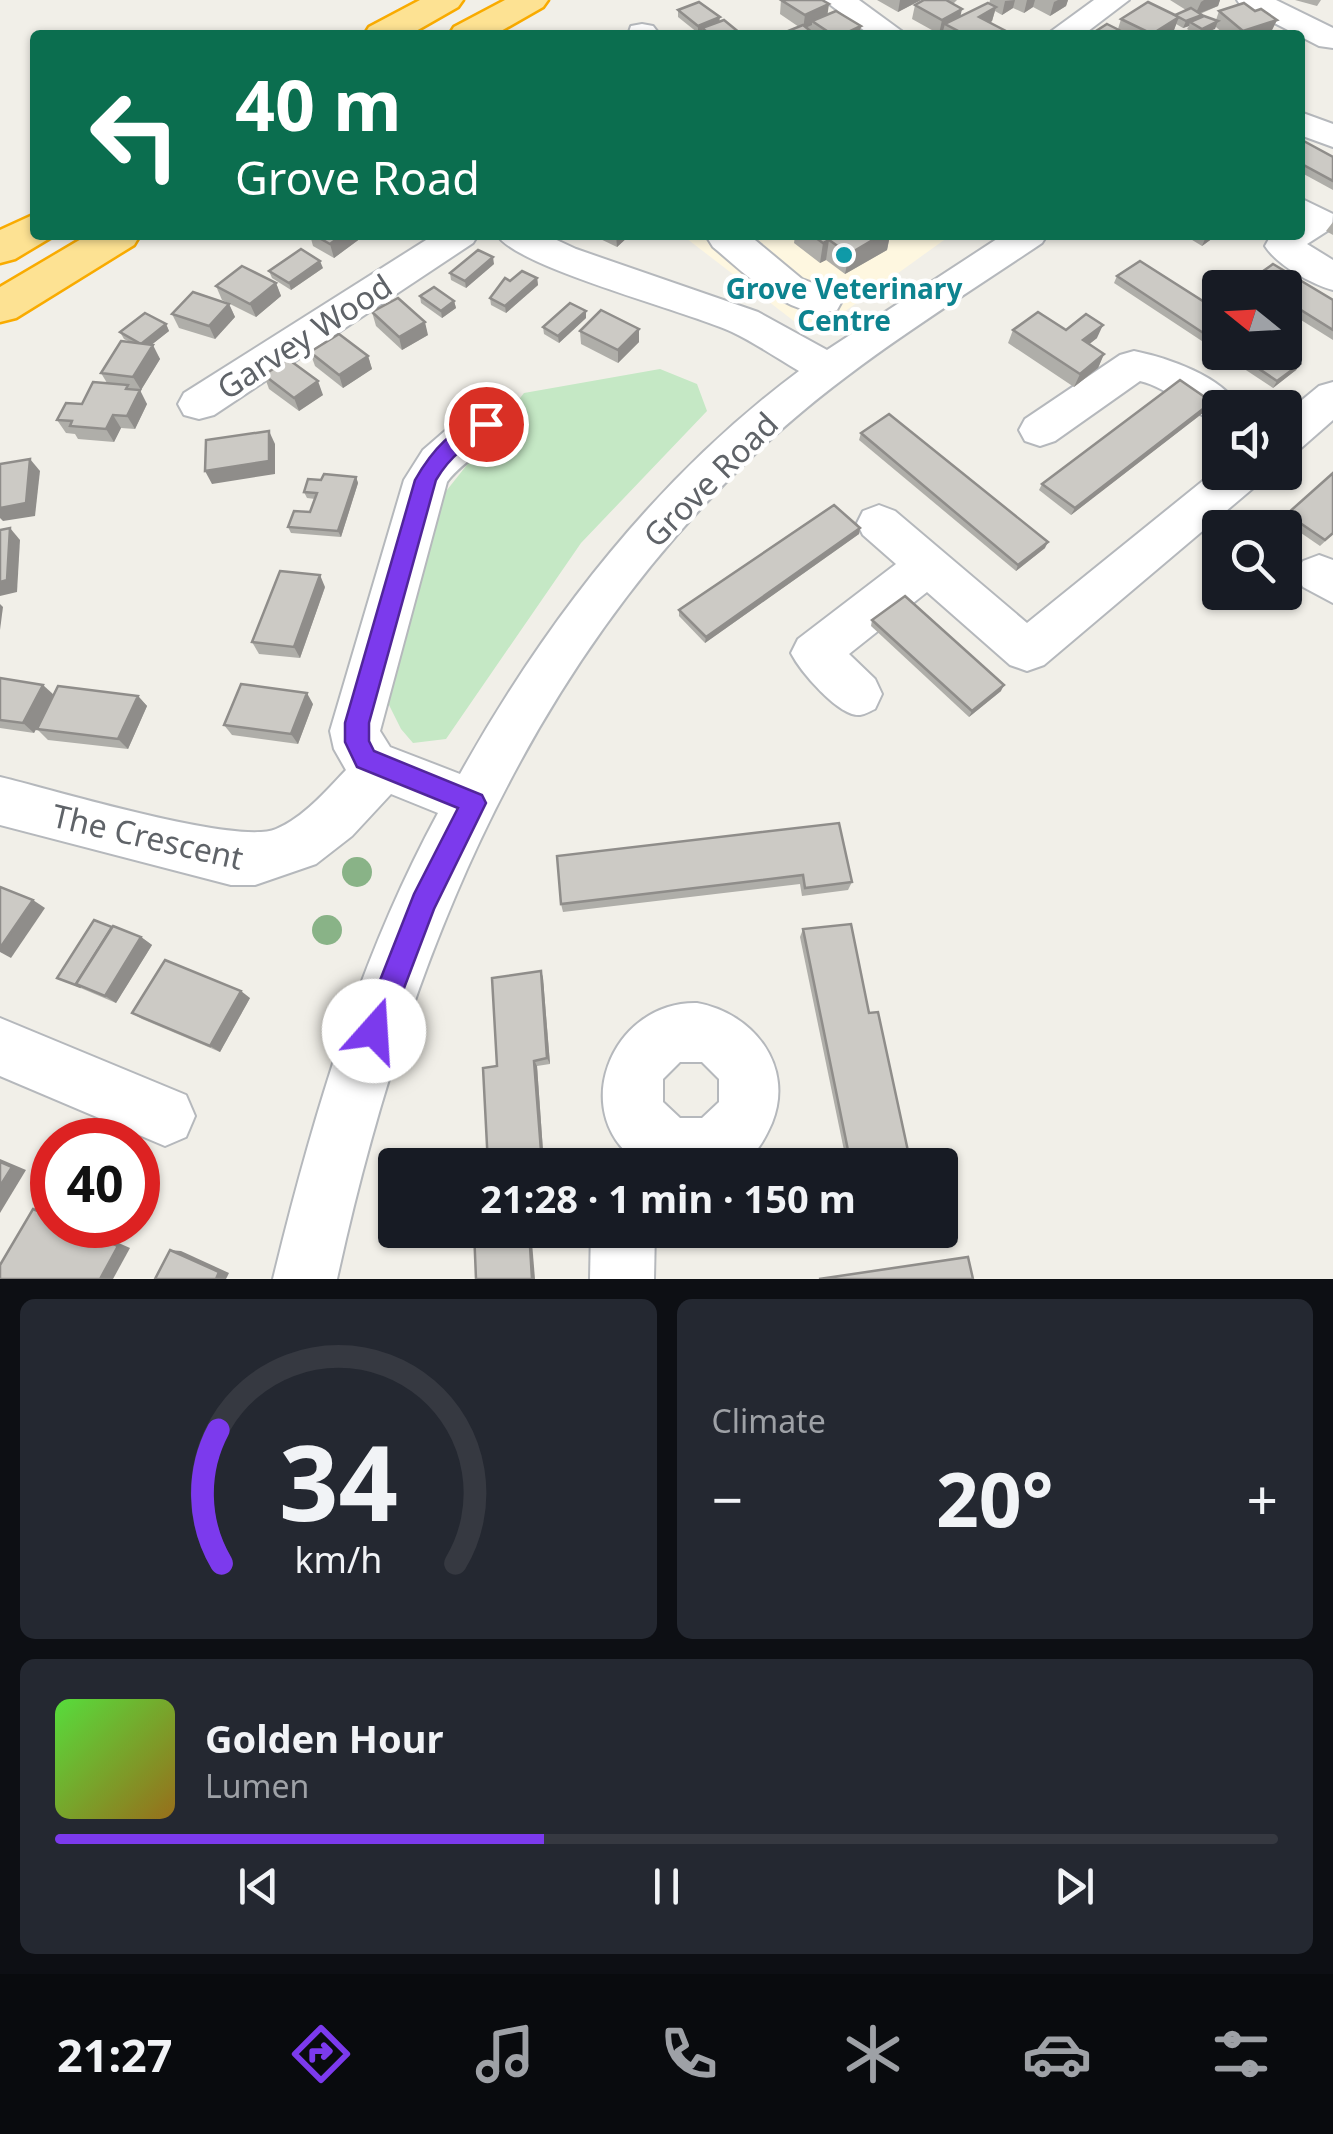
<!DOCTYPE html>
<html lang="en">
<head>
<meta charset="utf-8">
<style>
	:root { --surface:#171b24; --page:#242831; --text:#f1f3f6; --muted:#9ea1a6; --line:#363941; --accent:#7c3aed }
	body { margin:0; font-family:"Noto Sans",sans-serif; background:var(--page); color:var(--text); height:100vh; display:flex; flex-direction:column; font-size:38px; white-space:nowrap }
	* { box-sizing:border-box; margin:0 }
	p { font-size:32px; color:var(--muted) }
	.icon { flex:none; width:55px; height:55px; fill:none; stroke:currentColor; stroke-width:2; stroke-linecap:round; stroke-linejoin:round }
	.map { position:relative; height:1279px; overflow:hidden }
	.drawer { display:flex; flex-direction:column; gap:20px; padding:20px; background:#0d0f14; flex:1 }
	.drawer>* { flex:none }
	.top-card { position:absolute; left:30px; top:30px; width:1275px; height:210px; border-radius:10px; box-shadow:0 2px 8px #0004; background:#0b6e4f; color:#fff; overflow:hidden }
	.needle { width:65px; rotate:288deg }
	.controls { position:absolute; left:1202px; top:270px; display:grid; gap:20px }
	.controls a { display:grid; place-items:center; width:100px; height:100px; border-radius:10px; background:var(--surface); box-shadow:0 2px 8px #0004; font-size:50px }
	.speed { position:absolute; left:30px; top:1118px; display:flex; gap:20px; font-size:50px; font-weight:700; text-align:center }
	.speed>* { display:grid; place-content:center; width:130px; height:130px; border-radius:50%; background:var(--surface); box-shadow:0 2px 8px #0004; line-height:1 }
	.speed .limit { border:15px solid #d22; background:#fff; color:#111 }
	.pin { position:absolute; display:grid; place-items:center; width:85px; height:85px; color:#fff; margin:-42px; border:5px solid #fff; border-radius:50%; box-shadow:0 2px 10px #0007 }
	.me { position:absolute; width:110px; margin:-55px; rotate:19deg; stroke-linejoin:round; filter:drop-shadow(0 0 8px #0008) }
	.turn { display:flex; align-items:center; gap:35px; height:210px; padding:0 40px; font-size:45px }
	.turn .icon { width:130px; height:130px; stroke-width:2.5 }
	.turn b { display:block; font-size:70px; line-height:85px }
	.big { font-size:75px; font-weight:700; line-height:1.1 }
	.drawer .tile { flex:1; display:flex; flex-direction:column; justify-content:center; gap:15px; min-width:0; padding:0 35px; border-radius:15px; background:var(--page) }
	.drawer .dial { align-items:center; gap:0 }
	.dial svg { height:260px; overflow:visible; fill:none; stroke:var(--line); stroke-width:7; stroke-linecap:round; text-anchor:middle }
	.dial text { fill:var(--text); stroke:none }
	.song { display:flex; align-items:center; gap:30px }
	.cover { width:120px; height:120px; border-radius:15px; background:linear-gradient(135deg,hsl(110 70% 55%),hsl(40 70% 35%)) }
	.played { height:10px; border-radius:5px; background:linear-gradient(90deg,var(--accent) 40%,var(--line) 40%) }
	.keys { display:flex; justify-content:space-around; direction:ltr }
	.heat { display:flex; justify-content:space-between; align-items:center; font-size:55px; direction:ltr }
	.drawer .tiles { flex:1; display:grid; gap:20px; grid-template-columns:1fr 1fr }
	.tile:last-child { grid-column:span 2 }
	.trip { position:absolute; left:378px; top:1148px; width:580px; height:100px; border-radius:10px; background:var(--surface); box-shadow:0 2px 8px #0004; font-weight:700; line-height:100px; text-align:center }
	.tabs { display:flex; height:160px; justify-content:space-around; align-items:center; background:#090b0e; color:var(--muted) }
	.tabs .icon { width:70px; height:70px }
	.tabs .active { color:var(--accent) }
	.tabs b { font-size:45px; color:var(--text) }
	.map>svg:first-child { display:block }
	.commercial { fill:#fef7e0 }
	.green { fill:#c5e8c5 }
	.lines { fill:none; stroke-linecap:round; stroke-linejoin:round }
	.minor-casing { stroke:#b5b8bc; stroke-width:4 }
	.highway-casing { stroke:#f9ab00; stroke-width:5 }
	.minor { fill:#fff; fill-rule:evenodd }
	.highway { fill:#fde293; fill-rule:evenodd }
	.tree { fill:#89b387 }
	.wall { fill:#afaea9 }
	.shaded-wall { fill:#8f8d8a }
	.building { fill:#cccac5; stroke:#8f8d8a; stroke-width:2.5 }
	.route { fill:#7c3aed; stroke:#51269a; stroke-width:2.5 }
	.culture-dot { fill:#0f9aa8; stroke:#fff; stroke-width:4 }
	.labels { text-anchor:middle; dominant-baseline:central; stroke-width:9; stroke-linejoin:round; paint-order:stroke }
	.far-culture-label { font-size:28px; font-weight:bold; fill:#0d838f; stroke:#fff }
	.street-label { font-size:32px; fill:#5f6368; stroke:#fff }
</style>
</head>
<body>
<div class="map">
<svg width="1333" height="1279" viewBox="0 0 1333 1279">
	<rect width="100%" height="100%" fill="#f1efe8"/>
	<path class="commercial" d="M682,235H951L812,335Z"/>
	<path class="green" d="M660,369L697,384L707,411L581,543L446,739L413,743L401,729L385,697L443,495L524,393Z"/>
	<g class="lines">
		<g class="minor-casing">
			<g id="minor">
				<path d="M824,0H859L907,35H870Z"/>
				<path d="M1094,0H1129L1083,35H1046Z"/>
				<path d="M1237,0H1276L1333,28V48L1319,46L1241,6Z"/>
				<path d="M642,24L653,26L660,35H628L631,26Z"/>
				<path d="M1300,112L1333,124V147L1300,135Z"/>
				<path d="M1300,198L1333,214L1332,228L1307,244L1333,260V290C1311,284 1277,265 1265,246L1270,237L1300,235Z"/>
				<path d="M434,235H478L473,243L214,415L199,419L184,415L178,404L184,393Z"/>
				<path d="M497,235H546L576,249L758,312L827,350L1003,235H1047L1042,243C950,305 854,363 772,438C527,660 406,963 337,1279H273C312,1119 359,959 438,813L391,794L352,836L316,864L255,885H231L0,825V777C51,789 237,846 276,829C303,818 326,791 346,770L334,749L330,731L404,480L423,450L453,424L486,409L501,413L507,424C495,446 464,459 447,482L380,731L390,747L460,774C546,620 657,477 799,371C777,358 755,343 732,332C687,311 518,268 497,235Z"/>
				<path d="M710,235H749L802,279L837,292L842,301L837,310C792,323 745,273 713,247L708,239Z"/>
				<path d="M1134,351C1168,358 1222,376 1240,408H1220V423C1191,414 1170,388 1140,381L1055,441L1040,446L1025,441L1019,430L1025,419L1120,355Z"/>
				<path d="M1333,382V420L1300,449L1285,454V414L1319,386Z"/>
				<path d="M1220,467V472H1264L1258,484L1044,665L1027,671L1010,665L927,592L849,654L875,679L882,694L875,709C870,711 866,714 860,715C839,717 800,671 791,653L798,639L896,564L863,535L857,523L863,511L879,505L895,511L1027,623Z"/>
				<path d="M1319,555L1333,560V603L1303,587L1296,574L1303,561Z"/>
				<path d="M697,1003C753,1013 795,1066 772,1123C764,1141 757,1154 739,1165H643C565,1118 610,1001 697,1003ZM680,1062H702L719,1079V1102L702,1118H680L663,1102V1079Z"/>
				<path d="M0,1018L186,1095L195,1116L186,1137L165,1146L0,1076Z"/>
				<path d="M591,1230H655L654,1279H590Z"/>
			</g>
		</g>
		<g class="highway-casing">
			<g id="highway">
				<path d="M420,0H463L458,7L409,35H364L369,27Z"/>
				<path d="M505,0H548L543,7L494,35H449L454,27Z"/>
				<path d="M35,214V235H52L50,238L15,259L0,263V230Z"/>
				<path d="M88,235H140L134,245L16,318L0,322V287Z"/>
			</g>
		</g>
		<use href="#minor" class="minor"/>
		<use href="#highway" class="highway"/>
	</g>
	<g class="tree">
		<circle cx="357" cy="872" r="15"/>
		<circle cx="327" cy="930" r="15"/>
	</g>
	<g class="wall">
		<path d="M781,0L828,14L861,26L859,35H872H783V33L799,27L780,14Z"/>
		<path d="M877,0H921L898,12Z"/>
		<path d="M924,0H957L953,4L961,16L989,4L990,0H1068L1066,6L1050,16L1033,7L1024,13L1013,8L1002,15L995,11L992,21L990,23L1004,30L1003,35H942L943,31L939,34L912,19L915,5Z"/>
		<path d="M1170,0H1220L1218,6L1200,14L1202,15L1200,18L1216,20L1219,11H1255L1277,20L1270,34L1267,35H1225L1216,27L1202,35H1197L1187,29L1189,26L1183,28L1176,24L1174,30L1166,35H1095L1096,31L1118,29L1121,19L1175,15L1186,10Z"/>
		<path d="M1295,0H1321L1317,6Z"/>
		<path d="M678,10L720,21L741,34V35H703L702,31L698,33L678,17Z"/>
		<path d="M1300,139L1333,157V190L1300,172Z"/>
		<path d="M1333,222V235L1326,231Z"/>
		<path d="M310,235H365L334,258L313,246Z"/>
		<path d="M592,235H630L617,247Z"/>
		<path d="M793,235H890L887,250L845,274L826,260L820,263L794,243L795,236Z"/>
		<path d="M1184,235H1217L1202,246Z"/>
		<path d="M494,264L466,288L451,280L450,273Z"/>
		<path d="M1273,264L1333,300V340L1285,310V288L1248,286L1252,279Z"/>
		<path d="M323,268L291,290L272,278L269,271Z"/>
		<path d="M1117,276L1220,312V352H1283L1300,364L1296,370L1273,388L1114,283Z"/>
		<path d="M537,278L538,285L506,313L491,305L490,298L510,281Z"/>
		<path d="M276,283L281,296L256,317L222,300L216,286Z"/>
		<path d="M420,296L454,301L456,308L442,318L421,303Z"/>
		<path d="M229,304L235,317L215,339L179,328L172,314Z"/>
		<path d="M372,312L428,335L402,350L376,326Z"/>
		<path d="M586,318L559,343L544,334L543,327Z"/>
		<path d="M166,324L169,331L151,345L160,359L141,390L131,389L147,404L135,429L121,428L114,442L78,439L75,434L66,433L57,420L82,404L107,383L101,373L130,342L124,339L120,332Z"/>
		<path d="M639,329V342L618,363L581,344L580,331Z"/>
		<path d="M1013,330H1066L1097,338L1089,344L1104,354L1098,368L1074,387L1008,343Z"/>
		<path d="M310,352L368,356L372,369L343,388L315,366Z"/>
		<path d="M264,375L323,395L299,411L269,389Z"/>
		<path d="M1208,409L1071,515L1039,490L1042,484Z"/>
		<path d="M861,433L1045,548L1016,571L859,440Z"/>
		<path d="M1333,473V534L1320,546L1282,520L1287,514Z"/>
		<path d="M356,477L358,483L341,537L291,533L288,527L310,512L315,499L307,498L304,492L321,480Z"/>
		<path d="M860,528L859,534L705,643L679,616V610Z"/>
		<path d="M325,587L300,658L259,654L252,642Z"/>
		<path d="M872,620L1001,691L969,717L871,626Z"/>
		<path d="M0,678L54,695L138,696L147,706L128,749L48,740L37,729L46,710L34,733L0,728Z"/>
		<path d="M313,704L298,744L232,735L224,725Z"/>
		<path d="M839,823L852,882L848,890L802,896L800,884L563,912L561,904Z"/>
		<path d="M803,929L869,1013L911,1165H847L800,937Z"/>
		<path d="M141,937L152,945L116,1003L57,978Z"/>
		<path d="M541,971L543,978L550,1064L537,1066L544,1165H488L497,1066Z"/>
		<path d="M250,998L220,1052L142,1019L132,1013Z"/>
	</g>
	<g class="shaded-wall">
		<path d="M900,0H921L898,12Z"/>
		<path d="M1015,0L1013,8L1002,15L1005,1Z"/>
		<path d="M1027,0H1035L1033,7L1024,13Z"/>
		<path d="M1058,0H1068L1066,6L1050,16L1054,2Z"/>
		<path d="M1204,0H1220L1218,6L1195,15L1201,2Z"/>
		<path d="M829,4L827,18L812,21V25L803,29L805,15Z"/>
		<path d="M996,7L992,21L976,31L979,17Z"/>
		<path d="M962,9L959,23L945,24L943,31L939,34L942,20Z"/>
		<path d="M1202,15L1199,22H1190L1189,26L1183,28L1186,21Z"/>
		<path d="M720,17L719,24L702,28V31L698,33V26Z"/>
		<path d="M1179,17L1174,30L1166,35H1151Z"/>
		<path d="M1277,20L1270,34L1241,35L1243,31Z"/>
		<path d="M1218,21L1215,29L1200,35L1202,29Z"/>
		<path d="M861,26L859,35H842Z"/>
		<path d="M342,235H365L334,258L330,244Z"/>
		<path d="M616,235H630L617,247Z"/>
		<path d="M881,235H890L887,250L845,274L849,254Z"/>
		<path d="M1210,235H1217L1202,246L1205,239Z"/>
		<path d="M829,240L826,260L820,263L823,243Z"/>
		<path d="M493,257L494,264L466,288L465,281Z"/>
		<path d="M320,261L323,268L291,290L289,283Z"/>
		<path d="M537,278L538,285L506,313L505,306Z"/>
		<path d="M276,283L281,296L256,317L250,304Z"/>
		<path d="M454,301L456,308L442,318L441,311Z"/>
		<path d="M229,304L235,317L215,339L209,326Z"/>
		<path d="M586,311V318L559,343L558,336Z"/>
		<path d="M425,322L428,335L402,350L399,337Z"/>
		<path d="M166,324L169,331L145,350L141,344Z"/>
		<path d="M1103,325L1097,338L1077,354L1083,340Z"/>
		<path d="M639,329V342L618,363V350Z"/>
		<path d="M153,345L160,359L141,390L133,377Z"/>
		<path d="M1104,354L1098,368L1074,387L1080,374Z"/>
		<path d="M368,356L372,369L343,388L339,375Z"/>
		<path d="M1300,364L1296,370L1273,388L1277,381Z"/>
		<path d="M318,381L323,395L299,411L294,398Z"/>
		<path d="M140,390L147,404L135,429L127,416Z"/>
		<path d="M1212,402L1208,409L1071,515L1075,508Z"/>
		<path d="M113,415L121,428L114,442L106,429Z"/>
		<path d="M269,431L275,444V474L212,484L205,471Z"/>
		<path d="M30,459L40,471L35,516L3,521L0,518V508Z"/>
		<path d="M356,477L358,483L341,537L338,531Z"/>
		<path d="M10,528L20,540L17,592L0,596V582Z"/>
		<path d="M860,528L859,534L705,643L706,637Z"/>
		<path d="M1048,542L1045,548L1016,571L1018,565Z"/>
		<path d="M320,575L325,587L300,658L294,647Z"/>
		<path d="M0,604L3,607L0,630Z"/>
		<path d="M43,685L54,695L34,733L23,723Z"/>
		<path d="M1004,685L1001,691L969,717L972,711Z"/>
		<path d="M307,693L313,704L298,744L291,734Z"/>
		<path d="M138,696L147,706L128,749L118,739Z"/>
		<path d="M33,900L45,908L11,958L0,952V948Z"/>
		<path d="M141,937L152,945L116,1003L105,996Z"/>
		<path d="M541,971L543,978L550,1064L547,1058Z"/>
		<path d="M241,991L250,998L220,1052L210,1046Z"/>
		<path d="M534,1061L537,1066L544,1165L542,1164Z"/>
		<path d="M0,1159L26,1170L0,1213Z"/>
		<path d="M70,1225H78L130,1248L113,1279H100Z"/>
		<path d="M529,1230H531L535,1279H532Z"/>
		<path d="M170,1250L181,1251L229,1273L226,1279H216Z"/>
	</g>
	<g class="building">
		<path d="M781,0H822L829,4L805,15Z"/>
		<path d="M924,0H946L962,9L942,20L915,5Z"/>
		<path d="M699,2L720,17L698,26L678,10Z"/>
		<path d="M1148,2L1179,17L1152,34L1121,19Z"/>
		<path d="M988,3L996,7L979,17L1004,30L995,35H966L945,24Z"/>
		<path d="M1244,3L1255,11L1261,9L1277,20L1243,31L1219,11Z"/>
		<path d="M1191,8L1202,15L1186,21L1175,15Z"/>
		<path d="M836,11L861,26L842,35H833L812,21Z"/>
		<path d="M1204,16L1218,21L1202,29L1190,22Z"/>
		<path d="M724,20L741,34L737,35H711L702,28Z"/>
		<path d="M1107,24L1129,35H1102L1103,34L1096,31Z"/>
		<path d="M803,25L813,33L807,35H786L783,33Z"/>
		<path d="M1300,139L1333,157V181L1300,163Z"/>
		<path d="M314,235H342L330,244Z"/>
		<path d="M812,235H881L849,254L829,240L823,243Z"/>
		<path d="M301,249L320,261L289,283L269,271Z"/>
		<path d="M478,250L493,257L465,281L450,273Z"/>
		<path d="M1140,261L1220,312V344L1117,276Z"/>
		<path d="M1273,264L1333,300V330L1285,300V288H1265L1252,279Z"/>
		<path d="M242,266L276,283L250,304L216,286Z"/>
		<path d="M522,271L537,278L505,306L490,298L505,278L510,281Z"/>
		<path d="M434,287L454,301L441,311L420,296Z"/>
		<path d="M193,292L229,304L209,326L172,314Z"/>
		<path d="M398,298L425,322L399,337L372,312Z"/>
		<path d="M570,303L586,311L558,336L543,327Z"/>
		<path d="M601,310L639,329L618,350L580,331Z"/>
		<path d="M1038,312L1066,330L1086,314L1103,325L1083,340L1104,354L1080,374L1013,330Z"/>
		<path d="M145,313L166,324L141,344L120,332Z"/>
		<path d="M339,334L368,356L339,375L310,352Z"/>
		<path d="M121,341L153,345L133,377L101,373Z"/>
		<path d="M1234,352H1283L1300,364L1277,381Z"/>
		<path d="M288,359L318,381L294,398L264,375Z"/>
		<path d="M1180,380L1212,402L1075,508L1042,484Z"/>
		<path d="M93,382L128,385L126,389L140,390L127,416L113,415L106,429L70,426L72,421L57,420L66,403L82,404Z"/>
		<path d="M889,414L1048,542L1018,565L861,433Z"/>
		<path d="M269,431V461L205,471L206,440Z"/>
		<path d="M30,459L26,503L0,508V464Z"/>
		<path d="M1333,473V533L1325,540L1287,514Z"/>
		<path d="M324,474L356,477L338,531L288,527L294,511L310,512L317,493L304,492L308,479L321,480Z"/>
		<path d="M834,505L860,528L706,637L679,610Z"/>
		<path d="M10,528L7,580L0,582V530Z"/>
		<path d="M280,571L320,575L294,647L252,642Z"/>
		<path d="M905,596L1004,685L972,711L872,620Z"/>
		<path d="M0,678L43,685L23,723L0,720Z"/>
		<path d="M241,684L307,693L291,734L224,725Z"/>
		<path d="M58,686L138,696L118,739L37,729Z"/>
		<path d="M839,823L852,882L805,888L803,875L561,904L557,856Z"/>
		<path d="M0,887L33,900L0,948Z"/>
		<path d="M94,920L112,927L76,984L81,987L57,978Z"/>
		<path d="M851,924L869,1013L878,1012L911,1165H851L803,929Z"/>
		<path d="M113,926L141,937L105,996L76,984Z"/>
		<path d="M165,960L241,991L210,1046L132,1013Z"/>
		<path d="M541,971L547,1058L534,1061L542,1164L488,1165L483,1068L497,1066L492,978Z"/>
		<path d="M0,1162L12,1167L0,1186Z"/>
		<path d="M33,1209L52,1217V1225H70L118,1246L100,1279H0V1265Z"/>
		<path d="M474,1230H529L532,1279H476Z"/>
		<path d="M170,1250L219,1272L216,1279H155Z"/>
		<path d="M968,1257L973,1279H819Z"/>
	</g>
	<path class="route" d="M486,416L494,419V429C469,442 450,456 436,480L369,723V741L374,751L482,795L486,803L434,909L384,1041L374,1045L364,1041L360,1031L414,894L458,808L357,767L345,742V723L415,480C432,450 453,427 486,416Z"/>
	<circle class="culture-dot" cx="844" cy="255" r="10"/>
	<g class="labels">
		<g class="far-culture-label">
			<text x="844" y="288">Grove Veterinary<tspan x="844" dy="32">Centre</tspan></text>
		</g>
		<g class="street-label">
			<text transform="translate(304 336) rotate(-33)">Garvey Wood</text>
			<text transform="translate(710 479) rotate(-45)">Grove Road</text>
			<text transform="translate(148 836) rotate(13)">The Crescent</text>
		</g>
	</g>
</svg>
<div class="controls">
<a><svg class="needle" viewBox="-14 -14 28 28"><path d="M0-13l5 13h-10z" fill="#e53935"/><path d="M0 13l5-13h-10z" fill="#9ea1a6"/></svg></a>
<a><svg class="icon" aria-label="sound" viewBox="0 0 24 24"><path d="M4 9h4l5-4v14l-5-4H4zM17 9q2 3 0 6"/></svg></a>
<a><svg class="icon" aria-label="search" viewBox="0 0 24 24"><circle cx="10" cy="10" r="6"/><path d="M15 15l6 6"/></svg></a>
</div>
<div class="speed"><div class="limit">40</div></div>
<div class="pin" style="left:486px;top:424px;background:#d93025"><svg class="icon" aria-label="arrive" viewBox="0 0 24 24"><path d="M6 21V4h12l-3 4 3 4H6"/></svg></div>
<svg class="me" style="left:374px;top:1031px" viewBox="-20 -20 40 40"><circle r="19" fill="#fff"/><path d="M0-13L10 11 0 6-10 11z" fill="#7c3aed"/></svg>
<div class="trip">21:28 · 1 min · 150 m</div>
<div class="top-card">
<div class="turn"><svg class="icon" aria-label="left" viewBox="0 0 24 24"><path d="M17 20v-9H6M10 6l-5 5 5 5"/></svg><div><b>40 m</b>Grove Road</div></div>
</div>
</div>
<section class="drawer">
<div class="tiles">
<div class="tile dial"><svg viewBox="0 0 100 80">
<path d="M14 69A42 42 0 1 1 86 69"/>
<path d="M14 69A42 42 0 0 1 13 28" stroke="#7c3aed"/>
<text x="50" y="56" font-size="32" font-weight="700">34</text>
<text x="50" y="72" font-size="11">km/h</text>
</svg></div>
<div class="tile"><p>Climate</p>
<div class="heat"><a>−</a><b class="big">20°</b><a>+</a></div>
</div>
<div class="tile">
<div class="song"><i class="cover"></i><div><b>Golden Hour</b><p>Lumen</p></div></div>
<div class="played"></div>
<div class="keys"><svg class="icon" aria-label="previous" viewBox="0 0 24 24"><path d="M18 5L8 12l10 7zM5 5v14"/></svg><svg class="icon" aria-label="pause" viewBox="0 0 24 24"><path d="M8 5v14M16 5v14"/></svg><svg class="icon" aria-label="next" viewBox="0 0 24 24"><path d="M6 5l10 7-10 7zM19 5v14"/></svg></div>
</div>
</div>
</section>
<nav class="tabs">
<b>21:27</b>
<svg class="icon active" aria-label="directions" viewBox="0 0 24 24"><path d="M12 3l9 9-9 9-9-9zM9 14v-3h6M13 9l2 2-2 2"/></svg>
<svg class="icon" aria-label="music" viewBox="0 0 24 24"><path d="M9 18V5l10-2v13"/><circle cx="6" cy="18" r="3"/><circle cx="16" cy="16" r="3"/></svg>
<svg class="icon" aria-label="phone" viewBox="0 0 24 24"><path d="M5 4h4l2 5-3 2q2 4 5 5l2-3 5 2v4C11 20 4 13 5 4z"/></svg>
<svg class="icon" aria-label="climate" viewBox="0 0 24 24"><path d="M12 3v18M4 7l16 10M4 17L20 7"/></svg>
<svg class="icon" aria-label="car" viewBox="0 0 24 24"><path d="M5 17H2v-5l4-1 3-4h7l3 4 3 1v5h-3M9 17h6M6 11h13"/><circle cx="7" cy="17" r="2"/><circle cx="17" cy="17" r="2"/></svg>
<svg class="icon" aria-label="filters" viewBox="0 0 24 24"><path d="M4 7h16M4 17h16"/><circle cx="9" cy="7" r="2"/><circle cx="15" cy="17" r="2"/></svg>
</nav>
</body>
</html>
